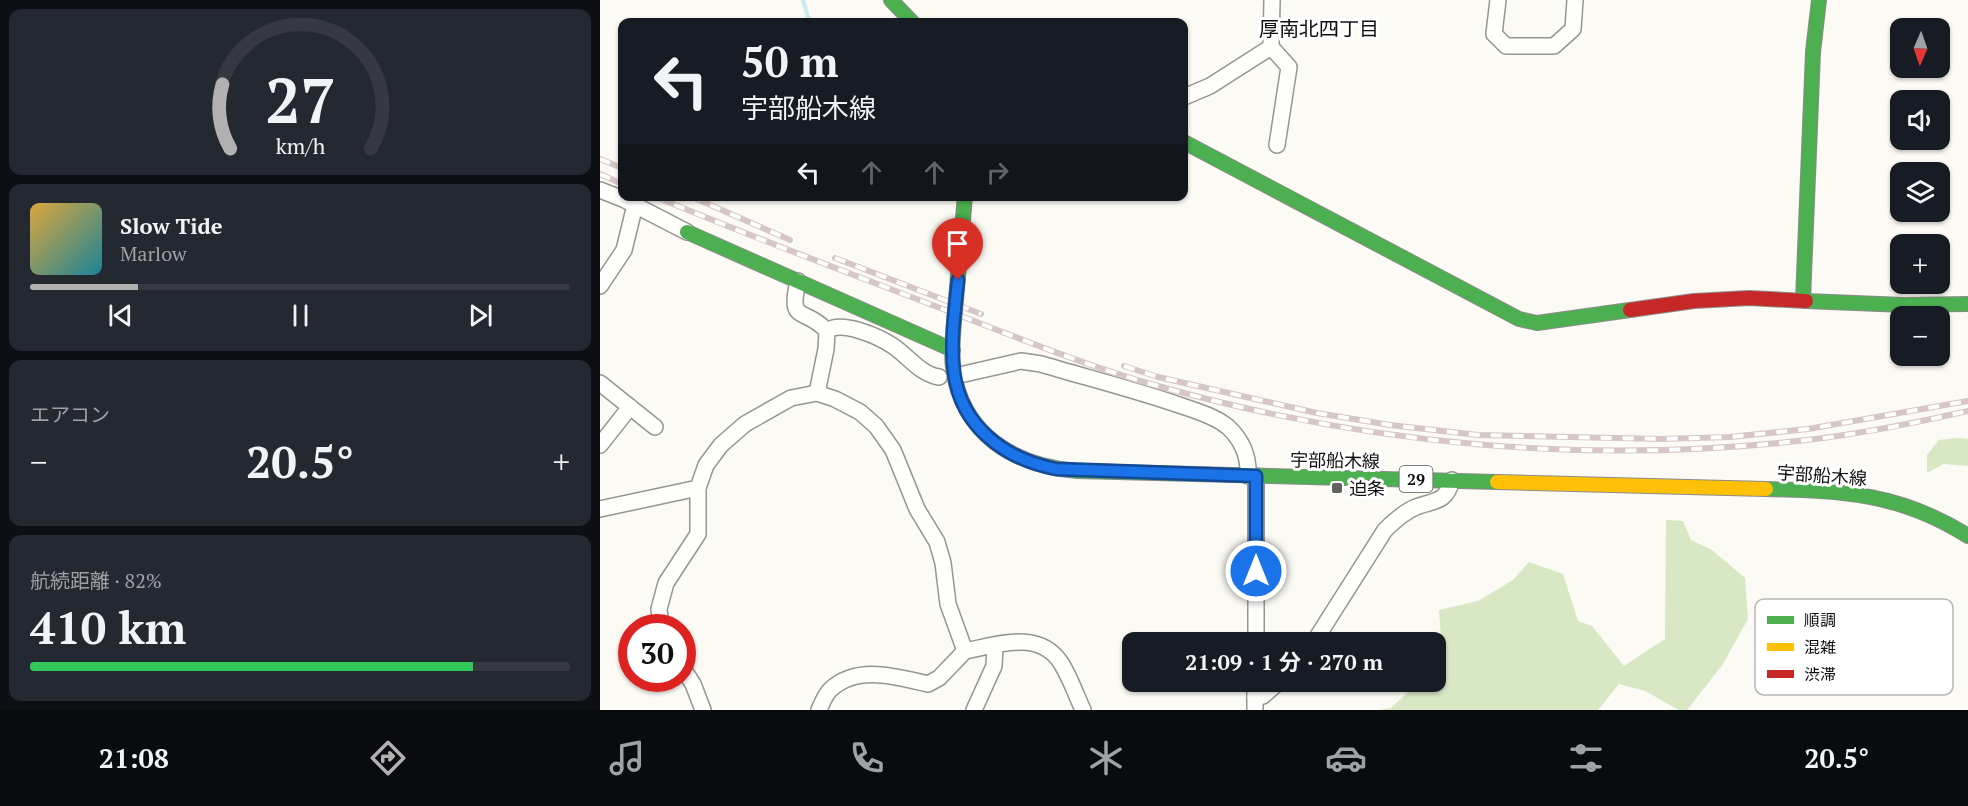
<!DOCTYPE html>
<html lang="ja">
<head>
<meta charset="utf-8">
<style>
	:root { --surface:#171b24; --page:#242831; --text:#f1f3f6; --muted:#9ea1a6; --line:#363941; --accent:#b1b1b2 }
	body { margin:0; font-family:"PT Serif","Noto Sans JP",serif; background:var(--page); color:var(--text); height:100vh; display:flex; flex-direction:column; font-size:22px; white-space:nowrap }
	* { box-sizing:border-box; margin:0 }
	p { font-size:20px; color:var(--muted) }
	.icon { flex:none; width:33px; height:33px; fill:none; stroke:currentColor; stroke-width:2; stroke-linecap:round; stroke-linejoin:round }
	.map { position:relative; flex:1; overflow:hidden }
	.panel { display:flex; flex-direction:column; gap:9px; padding:9px; background:#0d0f14; width:600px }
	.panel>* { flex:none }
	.hud { position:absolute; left:18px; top:18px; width:570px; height:183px; border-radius:12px; box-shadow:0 2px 4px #0004; background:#171b24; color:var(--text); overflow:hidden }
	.needle { width:39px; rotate:182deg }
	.fabs { position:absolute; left:1290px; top:18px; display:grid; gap:12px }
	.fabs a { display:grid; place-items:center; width:60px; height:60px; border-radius:12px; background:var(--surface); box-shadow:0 2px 4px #0004; font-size:30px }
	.speed { position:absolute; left:18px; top:614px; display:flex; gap:12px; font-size:30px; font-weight:700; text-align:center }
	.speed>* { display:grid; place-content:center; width:78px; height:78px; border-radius:50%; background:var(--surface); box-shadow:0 2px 4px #0004; line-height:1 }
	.speed .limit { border:9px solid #d22; background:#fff; color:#111 }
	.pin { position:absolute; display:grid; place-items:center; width:51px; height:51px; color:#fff; margin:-62px -26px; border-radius:50% 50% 50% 0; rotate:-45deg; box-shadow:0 0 6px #0007 }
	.pin .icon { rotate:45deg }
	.me { position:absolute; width:66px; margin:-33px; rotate:0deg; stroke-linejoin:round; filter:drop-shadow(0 0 4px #0008) }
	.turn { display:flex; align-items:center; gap:21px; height:126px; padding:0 24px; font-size:27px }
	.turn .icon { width:78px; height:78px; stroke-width:2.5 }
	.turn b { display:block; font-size:42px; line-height:51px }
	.lanes { display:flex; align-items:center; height:57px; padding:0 24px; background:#0003; justify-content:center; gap:30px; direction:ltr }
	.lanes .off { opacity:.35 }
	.big { font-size:45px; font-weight:700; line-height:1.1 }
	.panel .tile { flex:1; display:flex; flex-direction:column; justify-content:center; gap:9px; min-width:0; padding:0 21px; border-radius:12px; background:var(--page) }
	.panel .dial { align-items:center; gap:0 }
	.dial svg { height:156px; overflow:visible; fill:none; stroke:var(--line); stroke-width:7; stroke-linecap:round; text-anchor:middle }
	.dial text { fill:var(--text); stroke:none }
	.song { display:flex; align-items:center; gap:18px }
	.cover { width:72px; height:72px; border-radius:9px; background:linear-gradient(135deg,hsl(40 70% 55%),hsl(190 70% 35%)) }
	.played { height:6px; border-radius:3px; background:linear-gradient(90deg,var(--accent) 20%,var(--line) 20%) }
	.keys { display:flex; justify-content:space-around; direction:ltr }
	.heat { display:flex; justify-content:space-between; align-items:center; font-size:33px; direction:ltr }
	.charge { height:9px; border-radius:4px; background:linear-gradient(90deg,#34c759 82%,var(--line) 0) }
	.trip { position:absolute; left:522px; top:632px; width:324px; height:60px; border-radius:12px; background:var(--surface); box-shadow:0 2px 4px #0004; font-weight:700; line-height:60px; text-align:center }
	.menu { display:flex; height:96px; justify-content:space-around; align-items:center; background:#090b0e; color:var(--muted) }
	.menu .icon { width:42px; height:42px }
	.menu .current { color:var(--accent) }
	.menu b { font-size:27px; color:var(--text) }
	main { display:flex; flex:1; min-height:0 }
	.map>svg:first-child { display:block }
	.forest { fill:#d8e7c4 }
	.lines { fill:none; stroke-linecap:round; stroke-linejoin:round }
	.stream { stroke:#cce8f3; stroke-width:4 }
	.street-casing { stroke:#959592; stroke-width:18 }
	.fast-casing { stroke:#8c8b89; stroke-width:16 }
	.slow-casing { stroke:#8c8b89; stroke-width:16 }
	.jam-casing { stroke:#8c8b89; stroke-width:16 }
	.street { stroke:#fefefd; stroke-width:15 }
	.fast { stroke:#4caf50; stroke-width:14 }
	.slow { stroke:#ffc107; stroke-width:14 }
	.jam { stroke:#c62828; stroke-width:14 }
	.rail-casing { stroke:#d7c6c8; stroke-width:6 }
	.rail { stroke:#fff; stroke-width:4; stroke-dasharray:11; stroke-linecap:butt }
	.fast-bridge-casing { stroke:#83827f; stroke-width:16; stroke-linecap:butt }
	.fast-bridge { stroke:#4caf50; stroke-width:14 }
	.route-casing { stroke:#114b97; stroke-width:15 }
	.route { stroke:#1a73e8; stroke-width:10 }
	.poi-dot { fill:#62615f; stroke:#fff; stroke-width:2 }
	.labels { text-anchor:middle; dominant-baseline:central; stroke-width:6; stroke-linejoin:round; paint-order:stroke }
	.shield { fill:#fff; stroke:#575757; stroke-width:1.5 }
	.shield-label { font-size:16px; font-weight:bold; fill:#0f0f0f }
	.street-label { font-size:18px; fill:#0f0f0f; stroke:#fff }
	.poi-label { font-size:18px; fill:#0f0f0f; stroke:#fff; text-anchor:start }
	.neighbourhood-label { font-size:20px; fill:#0f0f0f; stroke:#fff }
	.key { fill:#fff; stroke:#b7b7b7; stroke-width:1.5 }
	.key-label { font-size:16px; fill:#0f0f0f }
</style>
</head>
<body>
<main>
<section class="panel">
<div class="tile dial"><svg viewBox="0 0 100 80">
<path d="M14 69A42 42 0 1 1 86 69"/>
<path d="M14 69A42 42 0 0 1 10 36" stroke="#b1b1b2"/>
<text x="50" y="56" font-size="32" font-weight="700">27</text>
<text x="50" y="72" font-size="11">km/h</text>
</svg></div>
<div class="tile">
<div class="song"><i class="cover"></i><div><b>Slow Tide</b><p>Marlow</p></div></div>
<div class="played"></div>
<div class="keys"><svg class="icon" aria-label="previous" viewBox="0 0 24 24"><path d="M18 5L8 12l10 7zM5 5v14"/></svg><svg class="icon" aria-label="pause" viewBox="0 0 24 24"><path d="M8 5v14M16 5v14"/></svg><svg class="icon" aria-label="next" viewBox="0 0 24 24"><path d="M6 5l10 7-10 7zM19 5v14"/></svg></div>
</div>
<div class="tile"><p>エアコン</p>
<div class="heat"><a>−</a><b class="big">20.5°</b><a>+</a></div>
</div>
<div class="tile"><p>航続距離 · 82%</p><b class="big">410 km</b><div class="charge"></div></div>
</section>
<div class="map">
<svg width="1368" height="710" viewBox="0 0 1368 710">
	<rect width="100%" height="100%" fill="#fbfaf4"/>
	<g class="forest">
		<path d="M1358,438L1368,439V466L1344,464L1327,473V455L1339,440Z"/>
		<path d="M1066,520L1083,521L1091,540L1112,550L1145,578L1148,619L1123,664L1087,710H1079L1045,691L1019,684L998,710H780L791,708L820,681H836V656L841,637L839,610L878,601L913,580L929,562L963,574L978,621L992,626L1024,666L1065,639Z"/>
	</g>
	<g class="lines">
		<path class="stream" d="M203,0L208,17L213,22"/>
		<g class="street-casing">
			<g id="street">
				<path d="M672,0L671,47L689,67L677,145"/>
				<path d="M898,0L894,34L906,46H954L973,29L975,0"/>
				<path d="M584,97L610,86L671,47"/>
				<path d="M0,190L23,199L87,232"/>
				<path d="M198,281C188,325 204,306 227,331L226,349L217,393"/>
				<path d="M0,286L24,250L35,205"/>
				<path d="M227,331C241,320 278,336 293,346C308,356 320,374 339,377"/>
				<path d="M364,374L421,361L441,364C488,378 536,390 582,406C597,411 616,417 628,427C643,441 649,457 648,476"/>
				<path d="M0,383L55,427"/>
				<path d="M0,445L30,407"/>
				<path d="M0,509L98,488L106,465L121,445L145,424L191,398L217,393L235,399L260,412L276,426L293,450L317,509L337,542L343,563L348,604L365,651C397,645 439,629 461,663C470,677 476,695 483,710"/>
				<path d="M61,627L59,609L66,583L98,534V488"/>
				<path d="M656,642V476"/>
				<path d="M714,642L785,530C794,521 804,512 816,507C835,500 846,503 852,480"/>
				<path d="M82,667L93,684L103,710"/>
				<path d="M655,697L663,696L680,681"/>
				<path d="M219,710C222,703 225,695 230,690C257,664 297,677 328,684L339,678L365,651"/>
				<path d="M374,710L394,666L395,645"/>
				<path d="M655,710V681"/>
			</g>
		</g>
		<g class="fast-casing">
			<g id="fast">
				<path d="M291,0L312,22"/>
				<path d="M584,142L919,319L937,323L1030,310"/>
				<path d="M87,232L353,350"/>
				<path d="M1203,300L1213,52L1219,0"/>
				<path d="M1206,301L1304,305L1368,304"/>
				<path d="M354,322C353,337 351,353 353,368C362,435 415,466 477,471L897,482"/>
				<path d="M1166,489C1244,491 1300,493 1368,536"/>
			</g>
		</g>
		<g class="slow-casing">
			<path id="slow" d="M897,482L1166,489"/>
		</g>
		<g class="jam-casing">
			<path id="jam" d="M1030,310L1094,301L1149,298L1206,301"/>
		</g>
		<use href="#street" class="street"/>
		<use href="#fast" class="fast"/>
		<use href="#slow" class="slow"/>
		<use href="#jam" class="jam"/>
		<g class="rail-casing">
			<g id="rail">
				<path d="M0,159L22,168"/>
				<path d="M0,174L22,184"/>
				<path d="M54,196C144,234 236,268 327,303C404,332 479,364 558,386C769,445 989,465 1207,440C1261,434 1315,423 1368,411"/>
				<path d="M90,196L190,240"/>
				<path d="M235,258L381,314"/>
				<path d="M524,366L558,377L717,413L790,425L878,435L1062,439L1130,437L1208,429L1368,401"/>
			</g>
		</g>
		<use href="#rail" class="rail"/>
		<g class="fast-bridge-casing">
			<path id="fast-bridge" d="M354,322L365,196"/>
		</g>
		<use href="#fast-bridge" class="fast-bridge"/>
	</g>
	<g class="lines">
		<g class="route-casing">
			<path id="route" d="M358,280C355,310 350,342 354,372C361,427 405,459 456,469L656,476V571"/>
		</g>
		<use href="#route" class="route"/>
	</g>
	<rect class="poi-dot" x="731" y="482" width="12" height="12" rx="3"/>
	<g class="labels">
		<rect class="shield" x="799.5" y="466" width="33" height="26" rx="4.5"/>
		<g class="shield-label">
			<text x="816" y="479">29</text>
		</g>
		<g class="street-label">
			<text transform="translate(735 460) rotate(1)">宇部船木線</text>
			<text transform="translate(1222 475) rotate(4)">宇部船木線</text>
		</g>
		<g class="poi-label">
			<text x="749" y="488">迫条</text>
		</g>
		<g class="neighbourhood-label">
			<text x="719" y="28">厚南北四丁目</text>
		</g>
	</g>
	<rect x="1155" y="599" width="198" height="96" rx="9" class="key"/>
	<rect x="1167" y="616" width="27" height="8" fill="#4caf50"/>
	<rect x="1167" y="643" width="27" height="8" fill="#ffc107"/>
	<rect x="1167" y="670" width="27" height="8" fill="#c62828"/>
	<g class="key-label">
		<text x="1204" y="626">順調</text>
		<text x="1204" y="653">混雑</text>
		<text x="1204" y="680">渋滞</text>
	</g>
</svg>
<div class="fabs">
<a><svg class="needle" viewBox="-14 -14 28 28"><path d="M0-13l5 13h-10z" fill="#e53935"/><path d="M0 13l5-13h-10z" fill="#9ea1a6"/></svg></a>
<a><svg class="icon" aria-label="sound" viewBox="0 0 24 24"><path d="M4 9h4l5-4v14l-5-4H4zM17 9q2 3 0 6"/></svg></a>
<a><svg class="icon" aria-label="layers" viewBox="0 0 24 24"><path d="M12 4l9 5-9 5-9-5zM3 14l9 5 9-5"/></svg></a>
<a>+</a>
<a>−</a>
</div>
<div class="speed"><div class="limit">30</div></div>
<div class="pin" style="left:358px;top:280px;background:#d93025"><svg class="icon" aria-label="arrive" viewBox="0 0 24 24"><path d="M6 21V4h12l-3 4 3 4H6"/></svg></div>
<svg class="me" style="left:656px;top:571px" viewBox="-20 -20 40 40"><circle r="17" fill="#1a73e8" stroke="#fff" stroke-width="3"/><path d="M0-11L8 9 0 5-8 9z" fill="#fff"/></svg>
<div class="trip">21:09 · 1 分 · 270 m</div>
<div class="hud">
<div class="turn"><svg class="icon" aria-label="left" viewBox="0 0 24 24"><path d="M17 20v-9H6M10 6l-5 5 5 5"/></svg><div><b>50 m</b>宇部船木線</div></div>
<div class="lanes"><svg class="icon" aria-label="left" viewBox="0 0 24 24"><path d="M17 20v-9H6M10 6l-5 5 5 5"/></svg><svg class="icon off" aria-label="ahead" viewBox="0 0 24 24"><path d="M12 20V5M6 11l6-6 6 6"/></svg><svg class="icon off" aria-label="ahead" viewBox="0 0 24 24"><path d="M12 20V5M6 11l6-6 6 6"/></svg><svg class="icon off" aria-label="right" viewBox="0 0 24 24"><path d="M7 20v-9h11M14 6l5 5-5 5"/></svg></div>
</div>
</div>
</main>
<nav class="menu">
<b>21:08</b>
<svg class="icon current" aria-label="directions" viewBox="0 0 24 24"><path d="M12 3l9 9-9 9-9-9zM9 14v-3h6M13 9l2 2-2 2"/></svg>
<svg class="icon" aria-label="music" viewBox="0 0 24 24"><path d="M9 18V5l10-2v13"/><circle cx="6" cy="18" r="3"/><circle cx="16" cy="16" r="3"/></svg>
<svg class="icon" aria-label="phone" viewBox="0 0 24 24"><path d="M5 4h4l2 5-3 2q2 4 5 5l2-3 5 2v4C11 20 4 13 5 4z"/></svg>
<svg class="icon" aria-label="climate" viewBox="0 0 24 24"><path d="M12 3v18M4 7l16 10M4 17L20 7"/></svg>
<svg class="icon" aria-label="car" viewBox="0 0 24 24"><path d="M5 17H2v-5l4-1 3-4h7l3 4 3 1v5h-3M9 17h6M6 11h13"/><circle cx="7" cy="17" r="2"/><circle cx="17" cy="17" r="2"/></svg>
<svg class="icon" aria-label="filters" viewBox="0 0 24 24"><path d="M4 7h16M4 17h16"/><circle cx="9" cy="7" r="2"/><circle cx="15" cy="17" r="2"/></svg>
<b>20.5°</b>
</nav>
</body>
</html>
